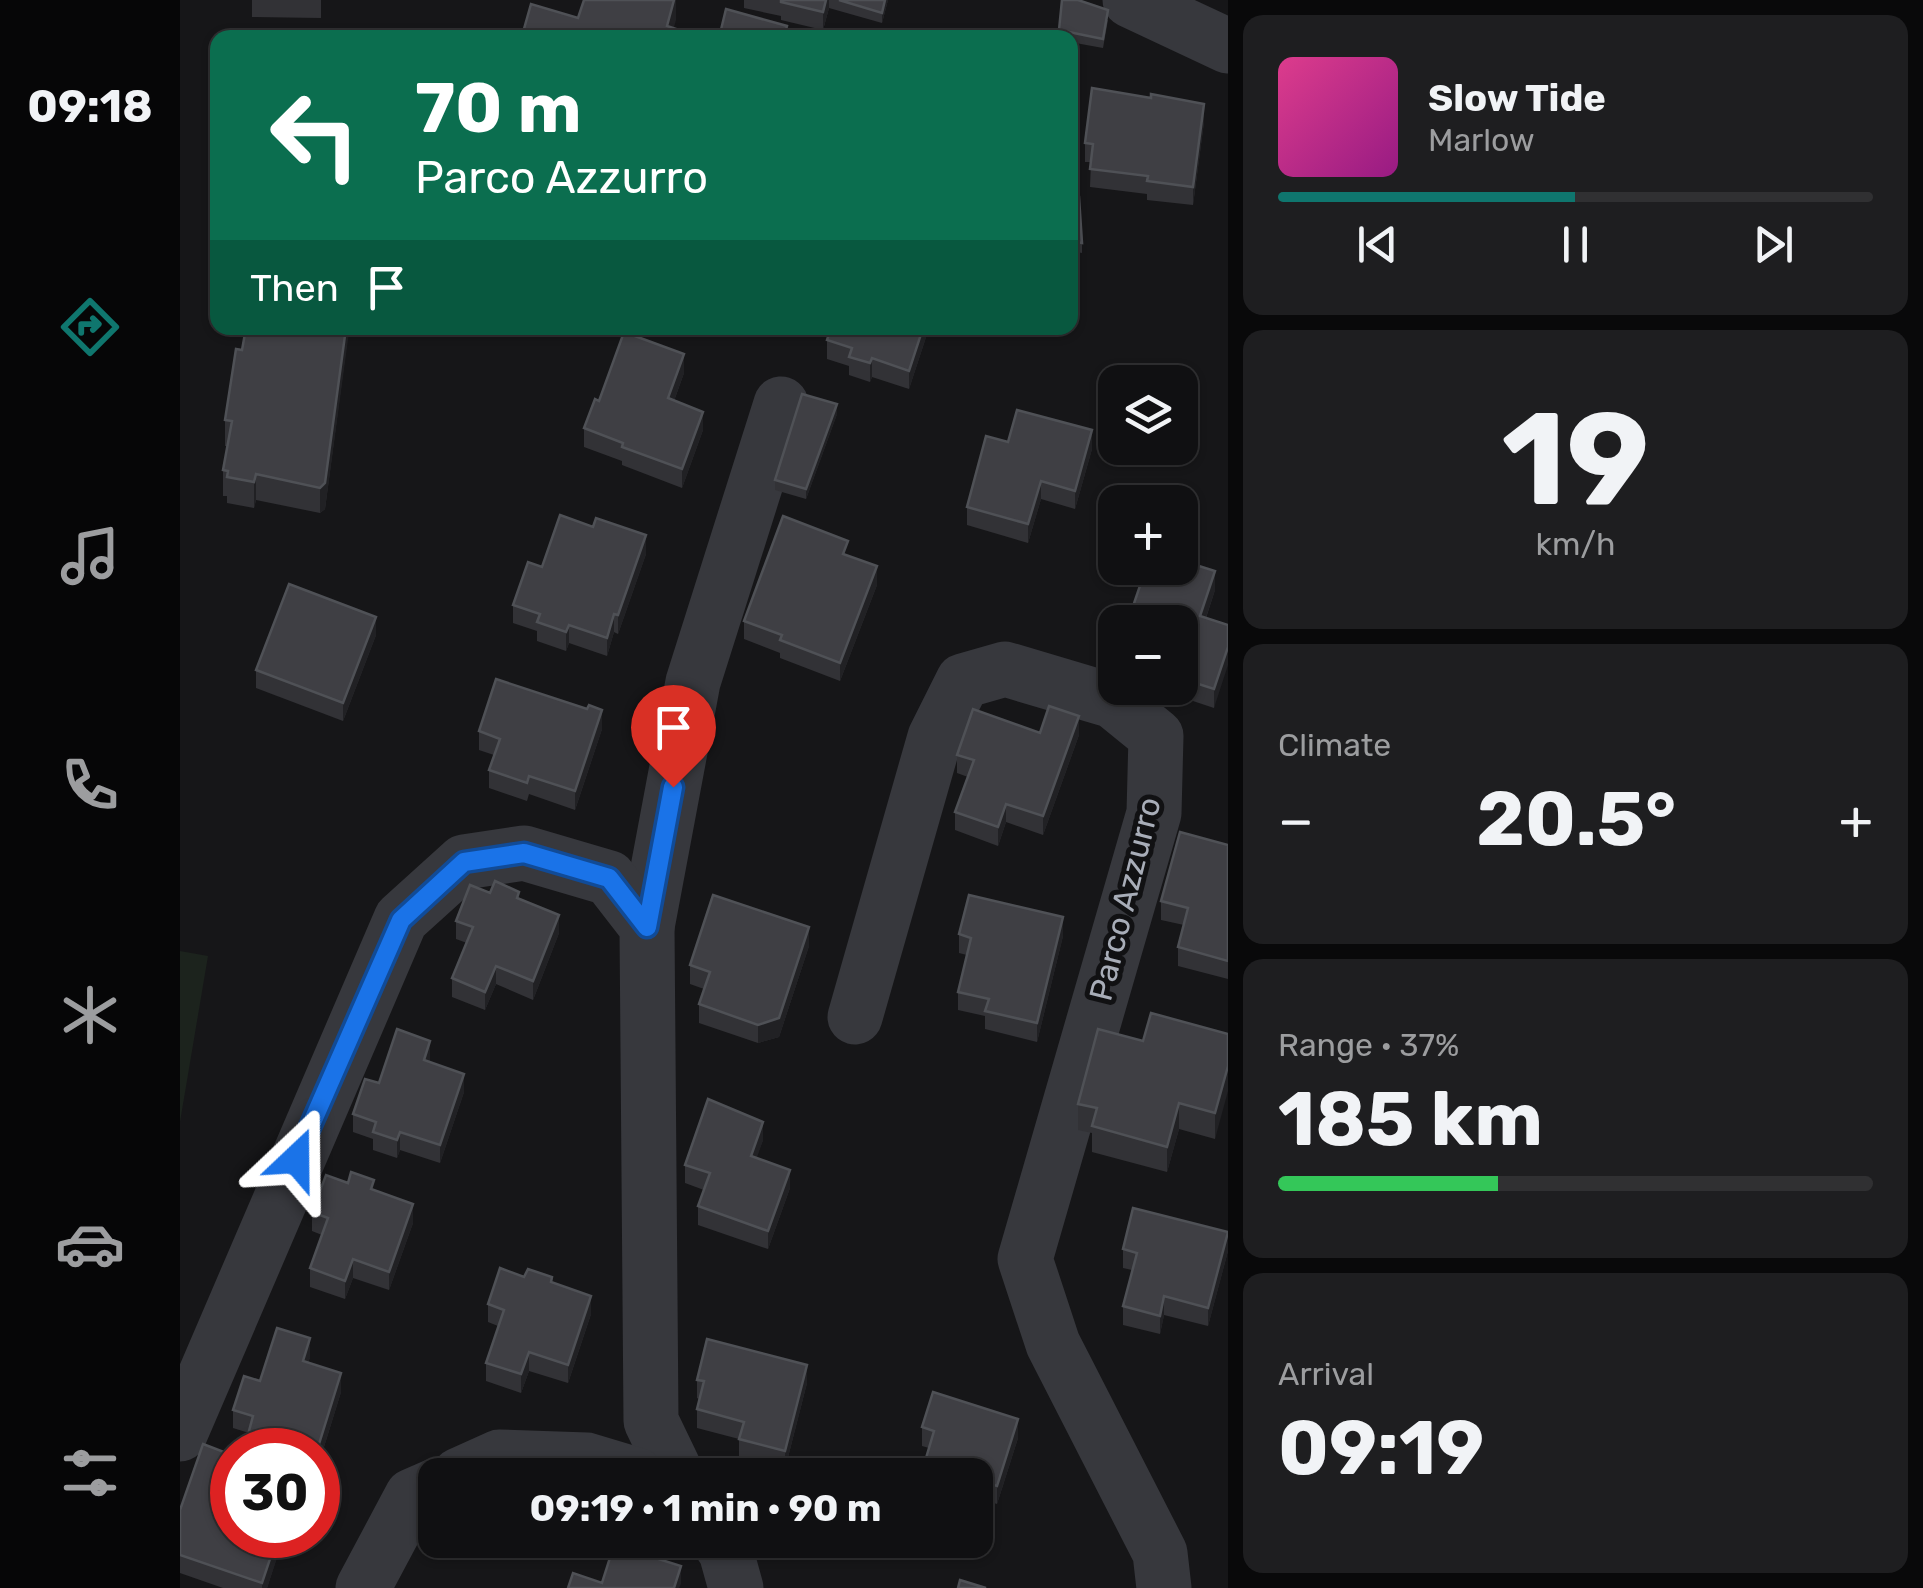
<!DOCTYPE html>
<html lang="en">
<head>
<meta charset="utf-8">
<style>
	:root { --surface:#101012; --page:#1e1e20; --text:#f1f3f6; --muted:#9c9d9f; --line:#303032; --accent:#0f766e }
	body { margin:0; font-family:Rubik,sans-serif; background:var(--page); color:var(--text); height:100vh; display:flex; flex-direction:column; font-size:38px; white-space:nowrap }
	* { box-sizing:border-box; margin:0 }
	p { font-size:32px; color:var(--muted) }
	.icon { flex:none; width:55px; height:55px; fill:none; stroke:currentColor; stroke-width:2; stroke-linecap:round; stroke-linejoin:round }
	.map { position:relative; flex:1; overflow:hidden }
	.drawer { display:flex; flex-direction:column; gap:15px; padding:15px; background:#09090a; width:695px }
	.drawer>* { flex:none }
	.guide { position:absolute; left:30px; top:30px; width:868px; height:305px; border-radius:20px; box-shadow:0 2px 8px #0004,0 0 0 2px var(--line); background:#0b6e4f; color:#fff; overflow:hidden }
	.fabs { position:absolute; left:918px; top:365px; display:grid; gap:20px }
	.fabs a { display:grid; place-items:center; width:100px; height:100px; border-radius:20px; background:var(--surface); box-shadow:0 2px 8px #0004,0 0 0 2px var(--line); font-size:50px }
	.speed { position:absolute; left:30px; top:1428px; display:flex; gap:20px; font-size:50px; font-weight:700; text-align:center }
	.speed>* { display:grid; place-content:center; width:130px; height:130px; border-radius:50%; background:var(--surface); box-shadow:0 2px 8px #0004,0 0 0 2px var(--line); line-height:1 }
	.speed .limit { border:15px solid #d22; background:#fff; color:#111 }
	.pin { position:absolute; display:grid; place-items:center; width:85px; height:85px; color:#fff; margin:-102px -42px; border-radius:50% 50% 50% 0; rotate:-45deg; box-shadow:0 0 10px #0007 }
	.pin .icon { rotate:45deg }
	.me { position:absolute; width:110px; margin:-55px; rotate:23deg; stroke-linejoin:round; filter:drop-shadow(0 0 8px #0008) }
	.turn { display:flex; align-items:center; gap:35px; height:210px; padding:0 40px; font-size:45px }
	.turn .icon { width:130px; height:130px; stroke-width:2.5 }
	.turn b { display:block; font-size:70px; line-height:85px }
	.then { display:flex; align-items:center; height:95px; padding:0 40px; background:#0003; gap:20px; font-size:38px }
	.big { font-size:75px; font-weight:700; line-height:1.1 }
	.drawer .tile { flex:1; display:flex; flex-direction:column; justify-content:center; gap:15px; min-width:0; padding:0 35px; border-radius:20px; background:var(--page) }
	.drawer .dial { align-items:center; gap:0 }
	.dial b { font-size:130px; line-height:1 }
	.song { display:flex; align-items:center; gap:30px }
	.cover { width:120px; height:120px; border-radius:15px; background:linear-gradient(135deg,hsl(330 70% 55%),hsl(310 70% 35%)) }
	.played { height:10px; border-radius:5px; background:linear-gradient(90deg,var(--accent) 50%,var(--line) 50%) }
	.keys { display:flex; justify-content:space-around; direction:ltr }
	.heat { display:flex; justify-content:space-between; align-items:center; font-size:55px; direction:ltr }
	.charge { height:15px; border-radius:8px; background:linear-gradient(90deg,#34c759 37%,var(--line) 0) }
	.trip { position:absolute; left:238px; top:1458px; width:575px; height:100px; border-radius:20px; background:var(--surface); box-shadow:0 2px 8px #0004,0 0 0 2px var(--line); font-weight:700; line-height:100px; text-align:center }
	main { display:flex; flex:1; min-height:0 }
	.tabs { display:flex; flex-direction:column; width:180px; justify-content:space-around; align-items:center; background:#060607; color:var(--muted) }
	.tabs .icon { width:70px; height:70px }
	.tabs .current { color:var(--accent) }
	.tabs b { font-size:45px; color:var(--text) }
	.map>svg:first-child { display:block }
	.pitch { fill:#1c231d }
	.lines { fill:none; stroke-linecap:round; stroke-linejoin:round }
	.minor { stroke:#37383d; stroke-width:55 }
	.wall { fill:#323236 }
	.shaded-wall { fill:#212124 }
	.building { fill:#3f3f44; stroke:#4f5156; stroke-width:2.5 }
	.route-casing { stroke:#114b97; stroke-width:25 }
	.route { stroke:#1a73e8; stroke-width:18 }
	.labels { text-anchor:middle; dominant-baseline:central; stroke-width:10; stroke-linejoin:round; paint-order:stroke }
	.street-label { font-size:32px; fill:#a8adb8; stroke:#111113 }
</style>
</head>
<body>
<main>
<nav class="tabs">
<b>09:18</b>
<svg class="icon current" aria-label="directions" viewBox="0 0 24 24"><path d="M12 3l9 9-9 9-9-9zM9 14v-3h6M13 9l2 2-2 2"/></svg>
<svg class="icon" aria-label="music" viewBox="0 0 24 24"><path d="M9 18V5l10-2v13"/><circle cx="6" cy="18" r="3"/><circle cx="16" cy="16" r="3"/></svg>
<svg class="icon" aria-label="phone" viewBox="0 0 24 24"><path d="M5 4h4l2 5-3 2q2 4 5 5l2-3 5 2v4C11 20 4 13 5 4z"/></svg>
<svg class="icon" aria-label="climate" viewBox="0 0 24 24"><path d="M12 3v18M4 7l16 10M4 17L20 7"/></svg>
<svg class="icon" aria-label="car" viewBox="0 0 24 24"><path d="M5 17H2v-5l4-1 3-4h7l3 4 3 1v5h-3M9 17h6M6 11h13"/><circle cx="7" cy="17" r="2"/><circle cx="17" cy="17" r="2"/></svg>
<svg class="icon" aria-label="filters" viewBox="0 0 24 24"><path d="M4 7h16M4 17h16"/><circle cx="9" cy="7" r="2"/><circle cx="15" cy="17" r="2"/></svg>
</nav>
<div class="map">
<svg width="1048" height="1588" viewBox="0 0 1048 1588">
	<rect width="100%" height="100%" fill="#161618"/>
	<path class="pitch" d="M0,951L28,956L0,1122Z"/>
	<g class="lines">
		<g class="minor">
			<path d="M950,0L1048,46"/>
			<path d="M467,927L513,682L601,404"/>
			<path d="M675,1017L755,737L783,681L825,669L933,701L976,736L974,813L845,1259L873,1344L980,1553L984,1588"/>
			<path d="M0,1434L221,919L284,862L344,853L429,878L467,927L471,1421L497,1475"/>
			<path d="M279,1475L319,1457L407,1460L457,1475"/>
			<path d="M538,1540L546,1552L556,1588"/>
			<path d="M183,1588L232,1496L255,1486"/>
		</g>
	</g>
	<g class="wall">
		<path d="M72,0H141V18L72,17Z"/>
		<path d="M564,0H708L702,23L649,8L643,30L601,20V16L564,8Z"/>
		<path d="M928,20L923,48L890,42V38H879V30Z"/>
		<path d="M1024,122L1013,205L967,200V194L910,187L911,162H905V143Z"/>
		<path d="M890,196L902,243V253L890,251Z"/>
		<path d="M169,328L145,509L140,513L76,500L74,508L47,503V496H43V470L48,446H45V420L62,350Z"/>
		<path d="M749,328L729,389L692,377L690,382L669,375V366L647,359V340Z"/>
		<path d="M504,373L494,401L523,430L502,488L442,465V461L404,447V428L419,401Z"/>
		<path d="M657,414L626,499L595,490V480Z"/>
		<path d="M828,442L912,449L895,509L861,499L848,543L787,525V507Z"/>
		<path d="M466,554L438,634L434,632L427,656L389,643L386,651L357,641V631L333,623V605L362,567Z"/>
		<path d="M668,555L697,585L660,681L600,658V653L564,639V621Z"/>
		<path d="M1035,590L1026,618L1048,625L1034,708L974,688H1000V622L948,621Z"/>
		<path d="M196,635L163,721L76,688V670Z"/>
		<path d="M422,729L395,810L349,794L347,801L309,788V770L314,755L299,750V731Z"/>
		<path d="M860,733L899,735L863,835L826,822L818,846L775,830V812L788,777L777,773V755Z"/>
		<path d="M1048,845V979L998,966V947L1004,925L981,920V901Z"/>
		<path d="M310,893L339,898L379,933L353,1000L316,984L305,1010L272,997V978L287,943L276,939V921Z"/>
		<path d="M779,934L883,936L857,1042L805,1029V1016L778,1010V992L787,955L779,953Z"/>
		<path d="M629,946L599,1037L578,1043L519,1023V1004L524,989L510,984V965Z"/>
		<path d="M1048,1034L1035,1139L999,1129L987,1172L912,1152V1133L898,1130V1104L963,1041Z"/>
		<path d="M250,1059L249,1062L284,1092L260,1163L220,1150L217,1158L193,1150V1139L173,1132V1114L199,1083Z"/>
		<path d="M583,1140L576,1158L610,1188L588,1249L518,1225V1206L524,1190L505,1183V1165Z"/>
		<path d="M168,1183L194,1190L233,1223L209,1290L173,1278L165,1299L130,1287V1268L142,1235L132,1231V1212Z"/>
		<path d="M943,1249L1048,1251L1028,1326L984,1315L980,1334L943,1325V1306L952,1270L943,1268Z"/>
		<path d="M344,1277L372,1282L411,1314L388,1383L349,1371L341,1393L306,1381V1363L318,1326L308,1322V1304Z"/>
		<path d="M130,1357L128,1363L161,1392L139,1463L138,1462V1450L69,1449V1433L53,1428V1410L80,1381Z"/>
		<path d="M517,1380L627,1383L605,1469L559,1458V1439L517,1428V1409L519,1399L517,1398Z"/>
		<path d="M742,1427L838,1438L817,1504L795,1497V1475H741L749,1448L742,1446Z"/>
		<path d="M0,1510L52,1535H104L87,1588H43L0,1573Z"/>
	</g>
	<g class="shaded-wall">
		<path d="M494,0H496V20L491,38L487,26Z"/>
		<path d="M646,0H649V8L643,30V12Z"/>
		<path d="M705,0H708L702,23V13Z"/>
		<path d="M1024,104V122L1013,205V187Z"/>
		<path d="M166,328H169V332L145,509L140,513V488Z"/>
		<path d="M743,328H749L729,389V371Z"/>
		<path d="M504,354V373L488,417V398Z"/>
		<path d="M692,358V377L690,382V363Z"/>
		<path d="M657,404V414L626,499V489Z"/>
		<path d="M523,412V430L502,488V469Z"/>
		<path d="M912,430V449L895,509V491Z"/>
		<path d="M76,474V500L74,508V482Z"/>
		<path d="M861,481V499L848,543V524Z"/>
		<path d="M466,535V554L438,634V615Z"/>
		<path d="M697,566V585L660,681V663Z"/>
		<path d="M1035,571V590L1020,635V616Z"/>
		<path d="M434,614V632L427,656V638Z"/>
		<path d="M196,617V635L163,721V703Z"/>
		<path d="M389,625V643L386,651V632Z"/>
		<path d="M1048,647V665L1034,708V689Z"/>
		<path d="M422,710V729L395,810V791Z"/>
		<path d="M899,716V735L863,835V816Z"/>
		<path d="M826,804V822L818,846V827Z"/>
		<path d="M379,915V933L353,1000V981Z"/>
		<path d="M883,917V936L857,1042V1023Z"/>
		<path d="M629,927V946L599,1037L578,1043V1025Z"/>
		<path d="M316,966V984L305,1010V992Z"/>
		<path d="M250,1041V1059L244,1079V1060Z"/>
		<path d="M1048,1066V1091L1035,1139V1113Z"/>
		<path d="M284,1074V1092L260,1163V1145Z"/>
		<path d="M999,1103V1129L987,1172V1147Z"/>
		<path d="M583,1122V1140L571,1175V1156Z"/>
		<path d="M220,1132V1150L217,1158V1140Z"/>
		<path d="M610,1170V1188L588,1249V1231Z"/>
		<path d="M233,1204V1223L209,1290V1272Z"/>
		<path d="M1048,1232V1251L1028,1326V1308Z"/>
		<path d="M173,1259V1278L165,1299V1281Z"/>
		<path d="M411,1296V1314L388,1383V1365Z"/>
		<path d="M984,1296V1315L980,1334V1316Z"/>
		<path d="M130,1338V1357L123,1380V1361Z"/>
		<path d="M349,1352V1371L341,1393V1374Z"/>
		<path d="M627,1365V1383L605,1469V1451Z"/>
		<path d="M161,1373V1392L139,1463V1444Z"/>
		<path d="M838,1419V1438L817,1504V1486Z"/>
		<path d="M98,1535H104V1537L87,1588H82V1583Z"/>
		<path d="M501,1566V1584L499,1588H494Z"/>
	</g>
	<g class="building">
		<path d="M404,0H494L487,26L523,38H347L342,36L351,4L398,18Z"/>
		<path d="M601,0H646L643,12L601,2Z"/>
		<path d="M659,0H705L702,13Z"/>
		<path d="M882,0H898L928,10L923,39L879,30Z"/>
		<path d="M546,9L607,26L604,38H539Z"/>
		<path d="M912,88L971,98V94L1024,104L1013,187L967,181L968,176L910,169L913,144L905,143Z"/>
		<path d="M890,196L899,197L902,243L890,241Z"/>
		<path d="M66,328H166L145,483L140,488L76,474L74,482L47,477L48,471L43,470L52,421L45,420L56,349L62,350Z"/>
		<path d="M651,328H743L729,371L692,358L690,363L669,357L672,348L647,340Z"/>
		<path d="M444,332L504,354L488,398L523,412L502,469L442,447L443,443L404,428L415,399L419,401Z"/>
		<path d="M622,394L657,404L626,489L595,480Z"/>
		<path d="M837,410L912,430L895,491L861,481L848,524L787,507L806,436L828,442Z"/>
		<path d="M380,515L413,527L416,518L466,535L438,615L434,614L427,638L389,625L386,632L357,622L360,614L333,605L348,562L362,567Z"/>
		<path d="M603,516L668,541L663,554L697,566L660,663L600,640L602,635L564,621Z"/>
		<path d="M1000,560L1035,571L1020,616L1048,625V647L1034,689L1000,678V622L948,621L966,568H1000Z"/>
		<path d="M109,584L196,617L163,703L76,670Z"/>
		<path d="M316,679L407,709L409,705L422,710L395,791L349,776L347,783L309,770L320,739L299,731Z"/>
		<path d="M869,706L899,716L863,816L826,804L818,827L775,812L794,760L777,755L793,709L860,733Z"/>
		<path d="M1000,832L1048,845V961L998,947L1008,908L981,901Z"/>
		<path d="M315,881L339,892L337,898L379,915L353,981L316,966L305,992L272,978L293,927L276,921L290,885L310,893Z"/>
		<path d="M533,895L629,927L599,1018L578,1025L519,1004L530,972L510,965Z"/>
		<path d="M789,895L883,917L857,1023L805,1011L809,999L778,992L791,938L779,934Z"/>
		<path d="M971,1013L1048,1034V1066L1035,1113L999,1103L987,1147L912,1126L917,1108L898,1104L918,1029L963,1041Z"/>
		<path d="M217,1029L250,1041L244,1060L284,1074L260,1145L220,1132L217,1140L193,1132L196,1122L173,1114L185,1079L199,1083Z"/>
		<path d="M528,1099L583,1122L571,1156L610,1170L588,1231L518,1206L530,1173L505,1165Z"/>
		<path d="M171,1172L194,1180L191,1189L233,1204L209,1272L173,1259L165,1281L130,1268L148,1218L132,1212L146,1175L168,1183Z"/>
		<path d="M953,1208L1048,1232L1028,1308L984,1296L980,1316L943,1306L957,1253L943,1249Z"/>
		<path d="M320,1268L344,1277L348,1269L372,1277L371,1282L411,1296L388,1365L349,1352L341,1374L306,1363L324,1310L308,1304Z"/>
		<path d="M97,1328L130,1338L123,1361L161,1373L139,1444L97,1432L94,1439L69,1431L73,1416L53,1410L64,1376L80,1381Z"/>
		<path d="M527,1339L627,1365L605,1451L559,1439L564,1422L517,1409L524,1381L517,1380Z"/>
		<path d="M753,1392L838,1419L817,1486L795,1479V1475L778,1473V1475H741L754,1431L742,1427Z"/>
		<path d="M23,1444L52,1455V1535H98L82,1583L0,1555V1510Z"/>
		<path d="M434,1545L501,1566L494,1588H388L393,1573L422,1583Z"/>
		<path d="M780,1580L806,1588H778Z"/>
	</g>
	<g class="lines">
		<g class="route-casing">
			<path id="route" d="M116,1159L221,920L284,862L344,853L429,878L467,927L493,787"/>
		</g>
		<use href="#route" class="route"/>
	</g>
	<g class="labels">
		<g class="street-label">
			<text transform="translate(945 899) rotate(-76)">Parco Azzurro</text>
		</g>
	</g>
</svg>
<div class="fabs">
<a><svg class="icon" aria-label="layers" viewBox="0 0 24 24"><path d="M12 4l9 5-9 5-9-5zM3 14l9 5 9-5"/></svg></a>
<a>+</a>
<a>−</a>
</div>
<div class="speed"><div class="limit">30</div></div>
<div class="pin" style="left:493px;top:787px;background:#d93025"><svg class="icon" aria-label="arrive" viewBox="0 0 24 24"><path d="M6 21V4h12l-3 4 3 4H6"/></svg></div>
<svg class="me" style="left:116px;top:1159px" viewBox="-20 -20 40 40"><path d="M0-17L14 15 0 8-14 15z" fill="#1a73e8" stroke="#fff" stroke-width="4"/></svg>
<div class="trip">09:19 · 1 min · 90 m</div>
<div class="guide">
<div class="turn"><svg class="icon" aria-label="left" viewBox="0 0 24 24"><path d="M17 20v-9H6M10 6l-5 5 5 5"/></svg><div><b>70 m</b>Parco Azzurro</div></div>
<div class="then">Then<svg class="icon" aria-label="arrive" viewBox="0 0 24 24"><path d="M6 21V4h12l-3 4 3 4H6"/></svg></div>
</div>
</div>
<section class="drawer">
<div class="tile">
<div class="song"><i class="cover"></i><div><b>Slow Tide</b><p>Marlow</p></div></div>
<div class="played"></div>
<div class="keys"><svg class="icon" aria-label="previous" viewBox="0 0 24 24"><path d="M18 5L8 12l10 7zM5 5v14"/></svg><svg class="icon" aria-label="pause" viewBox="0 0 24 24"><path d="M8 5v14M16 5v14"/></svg><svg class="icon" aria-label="next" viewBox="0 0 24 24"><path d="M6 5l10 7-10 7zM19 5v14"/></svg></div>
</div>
<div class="tile dial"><b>19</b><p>km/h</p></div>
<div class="tile"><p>Climate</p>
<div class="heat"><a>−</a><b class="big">20.5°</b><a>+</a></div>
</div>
<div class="tile"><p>Range · 37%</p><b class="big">185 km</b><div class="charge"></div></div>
<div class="tile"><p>Arrival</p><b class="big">09:19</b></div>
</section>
</main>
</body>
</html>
